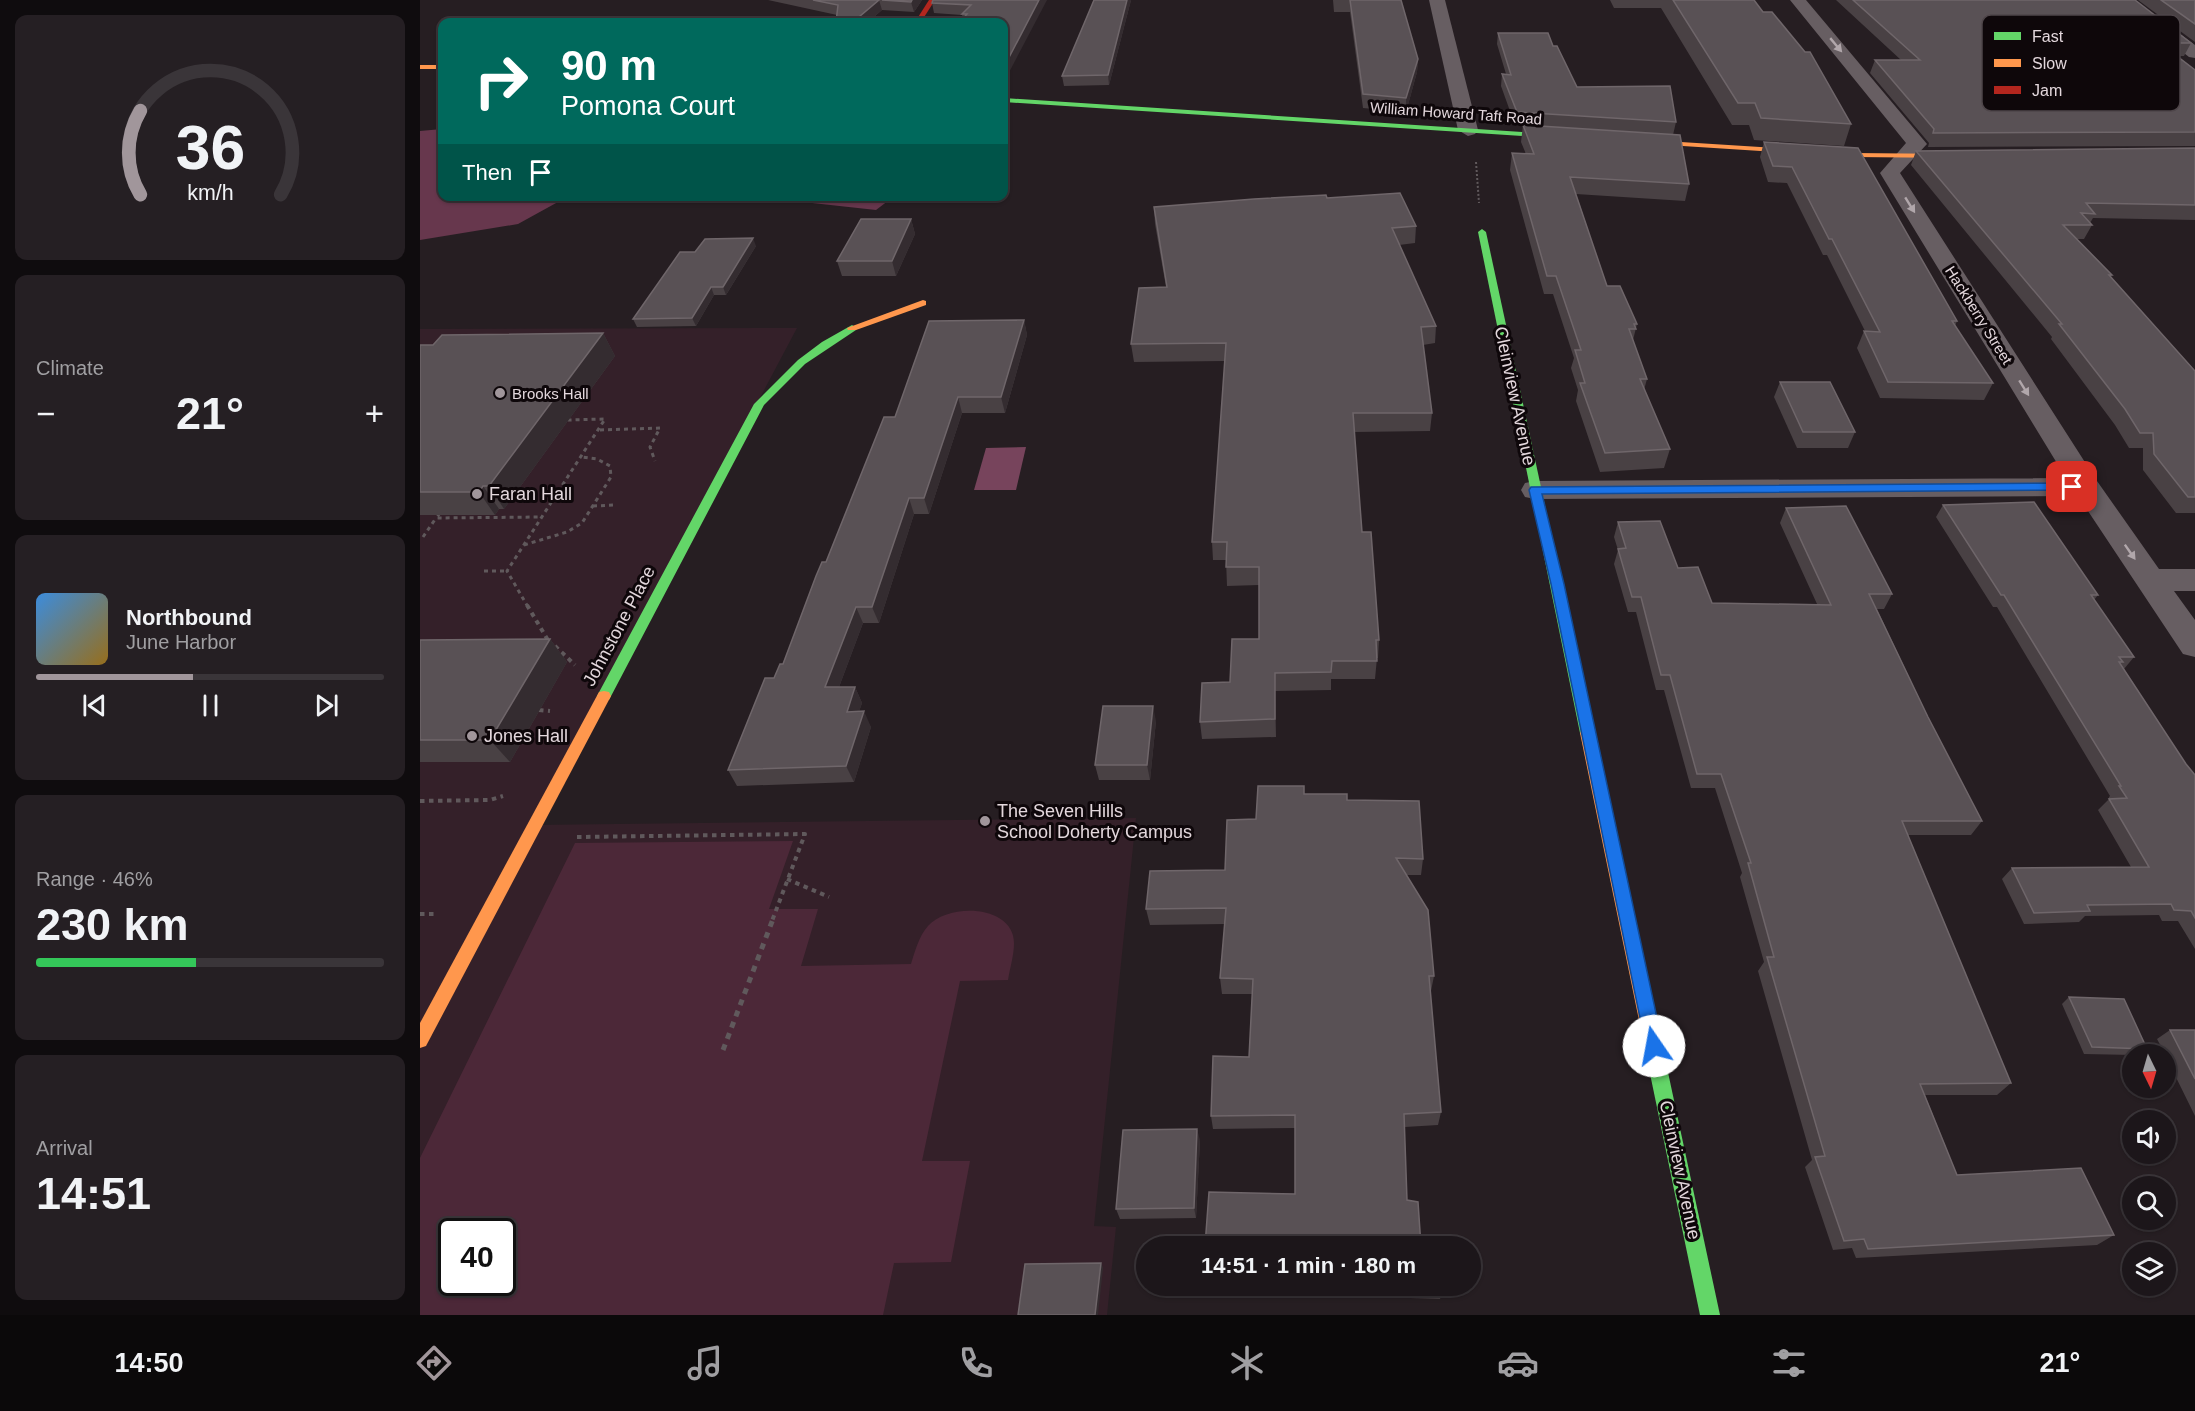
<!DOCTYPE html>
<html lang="en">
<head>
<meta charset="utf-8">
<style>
	:root { --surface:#1c161a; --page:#251f23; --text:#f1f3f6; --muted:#a09fa2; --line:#3a3539; --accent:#a1969b }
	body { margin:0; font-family:Arial,sans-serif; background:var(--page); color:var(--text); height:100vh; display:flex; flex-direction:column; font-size:22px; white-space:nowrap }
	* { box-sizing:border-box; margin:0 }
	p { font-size:20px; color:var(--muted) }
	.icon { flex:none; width:33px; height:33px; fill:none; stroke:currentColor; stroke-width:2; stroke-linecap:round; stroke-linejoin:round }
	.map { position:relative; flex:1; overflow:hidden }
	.details { display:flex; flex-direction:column; gap:15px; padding:15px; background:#0f0c0e; width:420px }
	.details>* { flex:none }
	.hud { position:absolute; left:18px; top:18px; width:570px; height:183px; border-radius:12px; box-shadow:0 2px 4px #0004,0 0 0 2px var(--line); background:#00695c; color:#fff; overflow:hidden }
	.needle { width:39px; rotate:175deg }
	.tools { position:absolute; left:1702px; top:1044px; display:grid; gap:12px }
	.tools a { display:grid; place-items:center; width:54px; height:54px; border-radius:50%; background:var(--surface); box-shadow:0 2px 4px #0004,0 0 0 2px var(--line); font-size:30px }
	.speed { position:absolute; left:18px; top:1218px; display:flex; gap:12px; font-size:30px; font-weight:700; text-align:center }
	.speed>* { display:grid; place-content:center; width:78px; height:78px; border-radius:50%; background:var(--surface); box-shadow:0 2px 4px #0004,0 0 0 2px var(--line); line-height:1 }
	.speed .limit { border:3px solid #111; border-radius:9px; background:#fff; color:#111 }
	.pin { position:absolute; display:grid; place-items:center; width:51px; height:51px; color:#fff; margin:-26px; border-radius:12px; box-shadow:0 3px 9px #0006 }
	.me { position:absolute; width:66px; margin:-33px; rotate:348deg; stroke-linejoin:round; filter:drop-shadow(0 0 4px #0008) }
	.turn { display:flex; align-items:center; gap:21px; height:126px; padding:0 24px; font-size:27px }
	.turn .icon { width:78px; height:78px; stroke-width:2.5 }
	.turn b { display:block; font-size:42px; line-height:51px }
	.then { display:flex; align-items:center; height:57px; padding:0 24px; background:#0003; gap:12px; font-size:22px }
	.big { font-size:45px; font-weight:700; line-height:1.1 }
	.details .card { flex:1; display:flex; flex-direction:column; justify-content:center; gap:9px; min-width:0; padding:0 21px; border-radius:12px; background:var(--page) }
	.details .dial { align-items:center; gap:0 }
	.dial svg { height:156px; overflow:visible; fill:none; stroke:var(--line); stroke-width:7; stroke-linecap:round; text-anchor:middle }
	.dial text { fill:var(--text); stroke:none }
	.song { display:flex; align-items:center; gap:18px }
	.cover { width:72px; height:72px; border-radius:9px; background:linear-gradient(135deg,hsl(210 70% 55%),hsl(40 70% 35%)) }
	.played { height:6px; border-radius:3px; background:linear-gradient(90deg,var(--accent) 45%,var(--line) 45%) }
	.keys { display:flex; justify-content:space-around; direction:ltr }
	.heat { display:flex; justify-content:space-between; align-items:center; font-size:33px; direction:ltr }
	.charge { height:9px; border-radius:4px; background:linear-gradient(90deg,#34c759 46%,var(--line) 0) }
	.trip { position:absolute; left:716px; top:1236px; width:345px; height:60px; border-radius:30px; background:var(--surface); box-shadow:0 2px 4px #0004,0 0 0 2px var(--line); font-weight:700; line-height:60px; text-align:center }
	.menu { display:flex; height:96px; justify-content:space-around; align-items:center; background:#0b090a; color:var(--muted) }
	.menu .icon { width:42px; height:42px }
	.menu .on { color:var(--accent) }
	.menu b { font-size:27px; color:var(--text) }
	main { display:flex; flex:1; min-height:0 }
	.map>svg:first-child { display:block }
	.built { fill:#342029; fill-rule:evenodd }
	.green { fill:#4c2838; fill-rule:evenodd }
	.forest { fill:#67374d }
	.water { fill:#77445c }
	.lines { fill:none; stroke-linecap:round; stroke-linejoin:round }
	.path-far3 { stroke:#60595c; stroke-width:2; stroke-dasharray:2 2; stroke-linecap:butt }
	.path-far2 { stroke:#60595c; stroke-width:3; stroke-dasharray:4 4; stroke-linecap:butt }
	.path-far1 { stroke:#60595c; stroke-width:4; stroke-dasharray:4.5 4.5; stroke-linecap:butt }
	.path { stroke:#60595c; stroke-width:5; stroke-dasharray:6 6; stroke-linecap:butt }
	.street { fill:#675e62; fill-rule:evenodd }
	.fast { fill:#63d668; fill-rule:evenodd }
	.slow { fill:#ff974d; fill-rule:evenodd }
	.jam { fill:#b3261e; fill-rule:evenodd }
	.wall { fill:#494144 }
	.shaded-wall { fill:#342c30 }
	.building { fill:#595155; stroke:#6f666a; stroke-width:1.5 }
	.oneway { fill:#b1a7ab }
	.route { fill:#1a73e8; stroke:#114b97; stroke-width:1.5 }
	.poi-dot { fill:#a1969b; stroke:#0e070a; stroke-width:2 }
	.labels { text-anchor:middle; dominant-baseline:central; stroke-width:6; stroke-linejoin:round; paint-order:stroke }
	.far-street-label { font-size:15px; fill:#e3d7dc; stroke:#0e070a }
	.far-poi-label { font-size:15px; fill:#e3d7dc; stroke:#0e070a; text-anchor:start }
	.street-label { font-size:18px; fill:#e3d7dc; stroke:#0e070a }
	.poi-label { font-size:18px; fill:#e3d7dc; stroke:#0e070a; text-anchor:start }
	.key { fill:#0e070a; stroke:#4e4549; stroke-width:1.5 }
	.key-label { font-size:16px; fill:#e3d7dc }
</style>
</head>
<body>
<main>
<section class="details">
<div class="card dial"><svg viewBox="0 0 100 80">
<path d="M14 69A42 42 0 1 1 86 69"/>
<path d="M14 69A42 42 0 0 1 14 26" stroke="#a1969b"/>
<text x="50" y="56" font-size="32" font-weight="700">36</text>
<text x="50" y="72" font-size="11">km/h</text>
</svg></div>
<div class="card"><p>Climate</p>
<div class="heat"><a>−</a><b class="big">21°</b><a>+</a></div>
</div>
<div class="card">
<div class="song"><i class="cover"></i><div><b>Northbound</b><p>June Harbor</p></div></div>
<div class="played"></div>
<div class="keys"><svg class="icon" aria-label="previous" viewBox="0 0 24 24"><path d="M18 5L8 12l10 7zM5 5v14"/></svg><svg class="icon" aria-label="pause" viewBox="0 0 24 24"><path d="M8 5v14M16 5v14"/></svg><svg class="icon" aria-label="next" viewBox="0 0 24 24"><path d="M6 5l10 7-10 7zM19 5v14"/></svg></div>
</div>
<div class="card"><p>Range · 46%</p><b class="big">230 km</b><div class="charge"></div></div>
<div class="card"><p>Arrival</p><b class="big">14:51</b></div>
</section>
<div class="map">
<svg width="1775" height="1315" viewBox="0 0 1775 1315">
	<rect width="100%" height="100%" fill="#261e22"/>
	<path class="built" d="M377,328L113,825L716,818L674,1226L696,1227L687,1315H0V329ZM32,1232H82V1282H32Z"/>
	<path class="green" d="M373,841L349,909H398L381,966L491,964C495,951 499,936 508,926C529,902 594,905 594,943C594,955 590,968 588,980L540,981L502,1161H550L531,1262L474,1263L463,1315H0V1158L155,843ZM32,1232H82V1282H32Z"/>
	<g class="forest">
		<path d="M22,129V196L147,197L98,224L0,240V131Z"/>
		<path d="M337,197H473L456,210Z"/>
	</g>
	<path class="water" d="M606,447L596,490H554L566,448Z"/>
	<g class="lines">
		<path class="path-far3" d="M1056,162L1059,203"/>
		<g class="path-far2">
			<path d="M180,430L240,428L230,447L235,461"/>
			<path d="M173,506L195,505"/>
			<path d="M20,513L16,518L121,517"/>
			<path d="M3,537L16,518"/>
			<path d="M104,545L147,532L162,523L191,477L190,466L177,459L162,457"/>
			<path d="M64,571H87"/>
			<path d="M108,607L87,571L185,419L148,420"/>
		</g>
		<g class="path-far1">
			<path d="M107,605L129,642"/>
			<path d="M135,646L155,665"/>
			<path d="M119,710L130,711"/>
			<path d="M0,801L70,800L83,796"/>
			<path d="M157,837L385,834L352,921"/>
			<path d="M367,879L409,897"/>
			<path d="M0,914H17"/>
		</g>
		<path class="path" d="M303,1050L353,919"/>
		<g class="street">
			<path d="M1009,0H1025L1058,130L1055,134L1048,136L1038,130Z"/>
			<path d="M1370,0H1386L1507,144L1480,173L1677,481L1739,569H1775V591H1754L1775,620V657L1763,654L1658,496L1115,499L1105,497L1101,490L1105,483L1115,481L1646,478L1460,173L1486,143Z"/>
			<path d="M1696,0H1714L1775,45V58L1769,57Z"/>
		</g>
		<g class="fast">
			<path d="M584,98L1147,135L1151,137L1147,139L584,102Z"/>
			<path d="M1062,229L1066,232L1174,733L1172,737H1162L1160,733L1058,232Z"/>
			<path d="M432,325L437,328L436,330L385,364L344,405L189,700H179L177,696L334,404L378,360L402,342Z"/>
			<path d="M1231,1027L1237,1029L1240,1035L1300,1315H1280L1222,1035L1225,1029Z"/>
		</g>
		<g class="slow">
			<rect x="0" y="65" width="22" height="4"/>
			<path d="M1213,139L1433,153L1539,154L1543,156L1539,158L1433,157L1216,143H1213Z"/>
			<path d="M503,300L506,301V305L436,330H428L427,328Z"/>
			<path d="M184,691L189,692L191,696L6,1046L0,1048V1023L179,692Z"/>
			<path d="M1167,727L1172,729L1174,733L1240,1035L1237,1041L1231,1043L1225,1041L1222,1035L1160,733L1162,729Z"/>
		</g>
		<path class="jam" d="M509,0H515L501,22H495Z"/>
	</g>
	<g class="wall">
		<path d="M348,0H502L494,12L462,10L448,22H416L417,15Z"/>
		<path d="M627,0L543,19L542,15L514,13L512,3Z"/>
		<path d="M711,0L689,85L644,86L642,76Z"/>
		<path d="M913,0H981L998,59L997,72L986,112L943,108L930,12H914Z"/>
		<path d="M1190,0H1334L1431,124L1424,146L1334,140L1329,125H1312L1241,8H1194Z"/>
		<path d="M1416,0H1715L1771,43L1764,56H1757L1775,70V146L1508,147L1509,143L1450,73L1455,60H1481Z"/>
		<path d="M1718,0H1775V42Z"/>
		<path d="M1078,33L1133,46L1157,87L1256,122L1253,135L1269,184L1265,201L1156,194L1187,286L1217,324L1213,340L1227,379L1224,390L1250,449L1244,468L1180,472L1156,401L1158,390L1151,368L1154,358L1133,294H1124L1090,170L1092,153L1106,154L1101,142L1103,125L1138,128L1095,125L1081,86L1082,74H1086L1077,44Z"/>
		<path d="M1344,142L1537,321L1535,326L1573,383L1564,400L1460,398L1437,348L1444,331H1445L1407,255H1403L1367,183L1348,182L1340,157Z"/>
		<path d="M1775,148V220L1673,218L1670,223L1672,225L1664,239H1657L1692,275L1691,277L1775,371V513H1756L1723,470V448H1709L1695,425L1631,339L1632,337L1491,165L1496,151Z"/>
		<path d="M907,198L996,226L995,243L979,245L1016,326L1015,343L1003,345L1012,413L1010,431L934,432L942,532L959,640L958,658H957L955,679H911V690L855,691L856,737L782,739L780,722L810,682L839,639V585L807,586L806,560H793L792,542L805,361L714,362L711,344L746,287L735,224L734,207Z"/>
		<path d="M491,219L495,234L476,276H422L417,261Z"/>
		<path d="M336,246L306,295H294L276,326L217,327L213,319L275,252Z"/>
		<path d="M604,320L607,335L585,413H542L509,514H494L459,623H443L419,687H435L442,703L439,711L451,727L434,782L317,786L308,770L354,678L363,664L406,562L475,417Z"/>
		<path d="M183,333L195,356L84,509H79L75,515H0V345H13Z"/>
		<path d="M1360,382L1435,432L1428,448H1377L1354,397Z"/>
		<path d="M1523,505L1678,595L1674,600L1714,657L1704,669L1766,764L1775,775V949L1758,921H1742L1739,915L1665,916L1659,922L1604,924L1582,879L1592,868L1711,867L1678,810L1689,799V797L1690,796L1577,607H1573L1516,517Z"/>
		<path d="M1366,508L1472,594L1464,609H1457L1508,717L1562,821L1551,835H1488L1591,1083L1577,1095H1505L1537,1175L1694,1235L1677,1245L1436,1258L1432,1248L1413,1250L1385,1167L1392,1160L1338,971L1344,962L1320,877L1322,873L1295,788H1271L1244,690H1236L1216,612H1208L1194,564L1198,550L1194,537L1198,522L1258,568L1292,603L1397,604L1360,523Z"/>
		<path d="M130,639L147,662L90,762H0V640Z"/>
		<path d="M736,721L730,780H679L675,765Z"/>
		<path d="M884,794L927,800L1003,859L1001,875H986L1014,976L1011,991H1010L1021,1112L1018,1125L985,1127L875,1194V1128L793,1129L791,1116L829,1057L832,994H802L800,978L805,924L730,925L726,909L805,870L836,819Z"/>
		<path d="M1649,997L1727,1049L1720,1054L1713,1055L1664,1054L1642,1004Z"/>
		<path d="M1750,1030H1775V1116L1746,1057V1054H1745L1737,1039Z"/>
		<path d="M780,1140L776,1218L700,1219L696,1209Z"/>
		<path d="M784,1286H1023V1289L1020,1299L786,1291Z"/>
	</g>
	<g class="shaded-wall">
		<path d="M459,0L462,10L448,22H433Z"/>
		<path d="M492,0H502L494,12L491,2Z"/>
		<path d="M619,0H627L584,82V67Z"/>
		<path d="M707,0H711L689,85L688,75Z"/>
		<path d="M998,59L997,72L986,112V98Z"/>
		<path d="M491,219L495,234L476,276L472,261Z"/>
		<path d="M333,238L336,246L306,295L303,287Z"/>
		<path d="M291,287L294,295L276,326L272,318Z"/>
		<path d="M604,320L607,335L585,413L581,397Z"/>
		<path d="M183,333L195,356L84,509L69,486Z"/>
		<path d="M538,397L542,413L509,514L504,498Z"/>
		<path d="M63,486L79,509L75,515L59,492Z"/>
		<path d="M489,498L494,514L459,623L452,607Z"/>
		<path d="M436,607L443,623L413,703L405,687Z"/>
		<path d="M130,639L147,662L90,762L70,740Z"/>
		<path d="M435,687L442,703L434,727L427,712Z"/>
		<path d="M733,706L736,721L730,780L727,765Z"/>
		<path d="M444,711L451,727L434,782L426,766Z"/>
		<path d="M777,1129L780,1140L776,1218L774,1208Z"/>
		<path d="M681,1263L683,1268L678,1315H675Z"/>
	</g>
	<g class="building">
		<path d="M393,0H459L433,22H416L418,5Z"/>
		<path d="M462,0H492L491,2Z"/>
		<path d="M513,0H619L584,67V22H540L547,14H542L551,5L512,3Z"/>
		<path d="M674,0H707L688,75L642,76Z"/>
		<path d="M930,0H981L998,59L986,98L943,94Z"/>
		<path d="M1253,0H1334L1343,12H1352L1385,52H1390L1431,124L1341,118L1335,103H1318Z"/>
		<path d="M1433,0H1715L1771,43H1740L1775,70V132L1513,133L1514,129L1455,60H1500Z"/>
		<path d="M1741,0H1775V24Z"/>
		<path d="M1078,33H1128L1133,46H1137L1157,87L1250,86L1256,122L1097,112L1082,74L1091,75Z"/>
		<path d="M1103,125L1260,135L1269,184L1150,177L1187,286H1200L1217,324H1214L1216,329H1209L1227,379H1220L1250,449L1185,453L1160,383H1165L1155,350H1161L1136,276H1127L1092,153L1114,154Z"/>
		<path d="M1344,142L1438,148L1537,321H1532L1573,383L1468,382L1444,331L1460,332L1412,239H1409L1372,167L1353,166Z"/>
		<path d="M1775,148V205L1666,203L1675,214L1661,213L1672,225H1643L1692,275H1689L1775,371V497H1768L1734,454L1733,433H1720L1705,409L1639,324H1642L1496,151Z"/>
		<path d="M980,193L996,226L972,228L1016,326L1001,327L1012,413H933L942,532H951L959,640H956L957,661H912L911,672L855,673V719L780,722L782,683L810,682L812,639H839V567H806L807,542H792L806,343L711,344L719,288L747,287L734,207L834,199L906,195L907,198Z"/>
		<path d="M441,219H491L472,261H417Z"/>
		<path d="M333,238L303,287H291L272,318L213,319L260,252H275L285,239Z"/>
		<path d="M604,320L581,397H538L504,498H489L452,607H436L405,687H435L427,712L444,711L426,766L308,770L345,678H354L360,664H363L396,576L402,562H406L464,417H475L509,321Z"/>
		<path d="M183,333L69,486H63L59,492H0V345H13L22,335Z"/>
		<path d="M1360,382H1410L1435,432H1383Z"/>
		<path d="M1614,502L1678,595H1671L1714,657H1699L1703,662H1699L1766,764L1775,775V918L1771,911L1754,910L1751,904L1667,905L1670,911L1614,913L1592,868L1729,867L1689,799L1707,798L1699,786H1701L1584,595H1581L1523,505Z"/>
		<path d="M1426,506L1472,594H1449L1508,717L1562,821H1482L1591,1083L1500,1084L1537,1175L1661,1168L1694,1235L1448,1249L1444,1239L1424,1241L1395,1157L1405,1156L1347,957H1354L1328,863H1331L1301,774H1277L1250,675H1241L1221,597H1212L1198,549L1206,548L1198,522L1240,521L1258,568L1278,567L1292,603L1411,605L1366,508Z"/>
		<path d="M130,639L70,740H0V640Z"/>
		<path d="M683,706H733L727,765H675Z"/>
		<path d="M838,786H884V794H927V800L999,801L1003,859L976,858L1008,910L1014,976H1009L1021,1112L984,1114L987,1200L998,1202L1001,1246H785L789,1192L875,1194V1115L791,1116L793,1056L829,1057L833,979L800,978L806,908L726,909L730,871L805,870L807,820L836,819Z"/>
		<path d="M1649,997L1704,999L1727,1049L1672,1047Z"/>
		<path d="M1750,1030H1775V1079Z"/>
		<path d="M777,1129L774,1208L696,1209L703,1130Z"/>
		<path d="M681,1263L675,1315H598L605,1264Z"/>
		<path d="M921,1286H1023V1289Z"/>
	</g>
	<defs><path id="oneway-solid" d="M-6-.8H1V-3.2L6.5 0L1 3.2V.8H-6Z" transform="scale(1.5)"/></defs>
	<g class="oneway">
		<use href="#oneway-solid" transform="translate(1416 45) rotate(50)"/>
		<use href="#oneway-solid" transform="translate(1490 205) rotate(58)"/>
		<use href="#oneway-solid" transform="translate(1604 388) rotate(58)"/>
		<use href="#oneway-solid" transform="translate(1710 552) rotate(55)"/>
	</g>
	<path class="route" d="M1652,483L1658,487L1656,490L1122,494L1144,584L1243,1046L1240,1052L1234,1055L1227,1052L1131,584L1109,490L1111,487Z"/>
	<g class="poi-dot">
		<circle cx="80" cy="393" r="6"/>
		<circle cx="57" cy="494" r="6"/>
		<circle cx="52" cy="736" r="6"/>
		<circle cx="565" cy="821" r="6"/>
	</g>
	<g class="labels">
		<g class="far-street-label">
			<text transform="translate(1036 113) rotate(4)">William Howard Taft Road</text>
			<text transform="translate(1559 315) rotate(58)">Hackberry Street</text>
		</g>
		<g class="far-poi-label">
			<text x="92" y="393">Brooks Hall</text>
		</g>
		<g class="street-label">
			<text transform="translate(1095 396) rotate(78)">Cleinview Avenue</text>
			<text transform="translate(199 626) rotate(-62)">Johnstone Place</text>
			<text transform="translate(1260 1170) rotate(78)">Cleinview Avenue</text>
		</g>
		<g class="poi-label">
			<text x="69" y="494">Faran Hall</text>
			<text x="64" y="736">Jones Hall</text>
			<text x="577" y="811">The Seven Hills<tspan x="577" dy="21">School Doherty Campus</tspan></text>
		</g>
	</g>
	<rect x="1562" y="15" width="198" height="96" rx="9" class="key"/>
	<rect x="1574" y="32" width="27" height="8" fill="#63d668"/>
	<rect x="1574" y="59" width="27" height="8" fill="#ff974d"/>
	<rect x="1574" y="86" width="27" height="8" fill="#b3261e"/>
	<g class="key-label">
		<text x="1612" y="42">Fast</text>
		<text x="1612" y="69">Slow</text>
		<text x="1612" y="96">Jam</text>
	</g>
</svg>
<div class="tools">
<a><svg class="needle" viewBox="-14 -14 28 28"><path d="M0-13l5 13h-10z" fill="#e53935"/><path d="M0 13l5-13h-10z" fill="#a09fa2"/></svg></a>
<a><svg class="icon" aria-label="sound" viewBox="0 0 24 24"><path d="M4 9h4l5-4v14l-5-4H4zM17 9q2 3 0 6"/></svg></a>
<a><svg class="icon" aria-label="search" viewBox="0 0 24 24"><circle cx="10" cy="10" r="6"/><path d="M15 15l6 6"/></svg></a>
<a><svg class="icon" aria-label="layers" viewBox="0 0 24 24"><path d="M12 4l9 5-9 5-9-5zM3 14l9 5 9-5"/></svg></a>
</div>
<div class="speed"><div class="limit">40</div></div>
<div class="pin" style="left:1652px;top:487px;background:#d93025"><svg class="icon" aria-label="arrive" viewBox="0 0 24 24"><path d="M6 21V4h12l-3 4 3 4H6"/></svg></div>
<svg class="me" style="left:1234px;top:1046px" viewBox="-20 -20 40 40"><circle r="19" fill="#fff"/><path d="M0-13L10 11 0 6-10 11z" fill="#1a73e8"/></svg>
<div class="trip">14:51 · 1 min · 180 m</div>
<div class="hud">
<div class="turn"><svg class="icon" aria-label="right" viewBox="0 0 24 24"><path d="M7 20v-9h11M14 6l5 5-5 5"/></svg><div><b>90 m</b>Pomona Court</div></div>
<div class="then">Then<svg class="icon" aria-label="arrive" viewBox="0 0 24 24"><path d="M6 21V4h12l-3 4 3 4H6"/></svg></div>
</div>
</div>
</main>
<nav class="menu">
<b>14:50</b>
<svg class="icon on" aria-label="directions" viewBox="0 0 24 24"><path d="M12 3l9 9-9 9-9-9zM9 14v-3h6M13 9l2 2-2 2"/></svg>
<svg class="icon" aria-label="music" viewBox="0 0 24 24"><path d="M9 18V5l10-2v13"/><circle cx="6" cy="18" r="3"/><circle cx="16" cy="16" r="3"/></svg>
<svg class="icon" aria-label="phone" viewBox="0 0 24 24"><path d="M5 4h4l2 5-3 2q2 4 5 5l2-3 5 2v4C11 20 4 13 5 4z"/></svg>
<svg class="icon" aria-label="climate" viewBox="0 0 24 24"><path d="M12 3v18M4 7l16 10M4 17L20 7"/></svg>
<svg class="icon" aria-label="car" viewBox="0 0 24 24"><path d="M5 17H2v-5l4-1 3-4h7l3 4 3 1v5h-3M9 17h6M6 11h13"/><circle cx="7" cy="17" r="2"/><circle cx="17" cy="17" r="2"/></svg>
<svg class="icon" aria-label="filters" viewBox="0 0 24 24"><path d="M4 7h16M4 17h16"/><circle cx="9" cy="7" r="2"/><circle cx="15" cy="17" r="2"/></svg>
<b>21°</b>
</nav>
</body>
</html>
